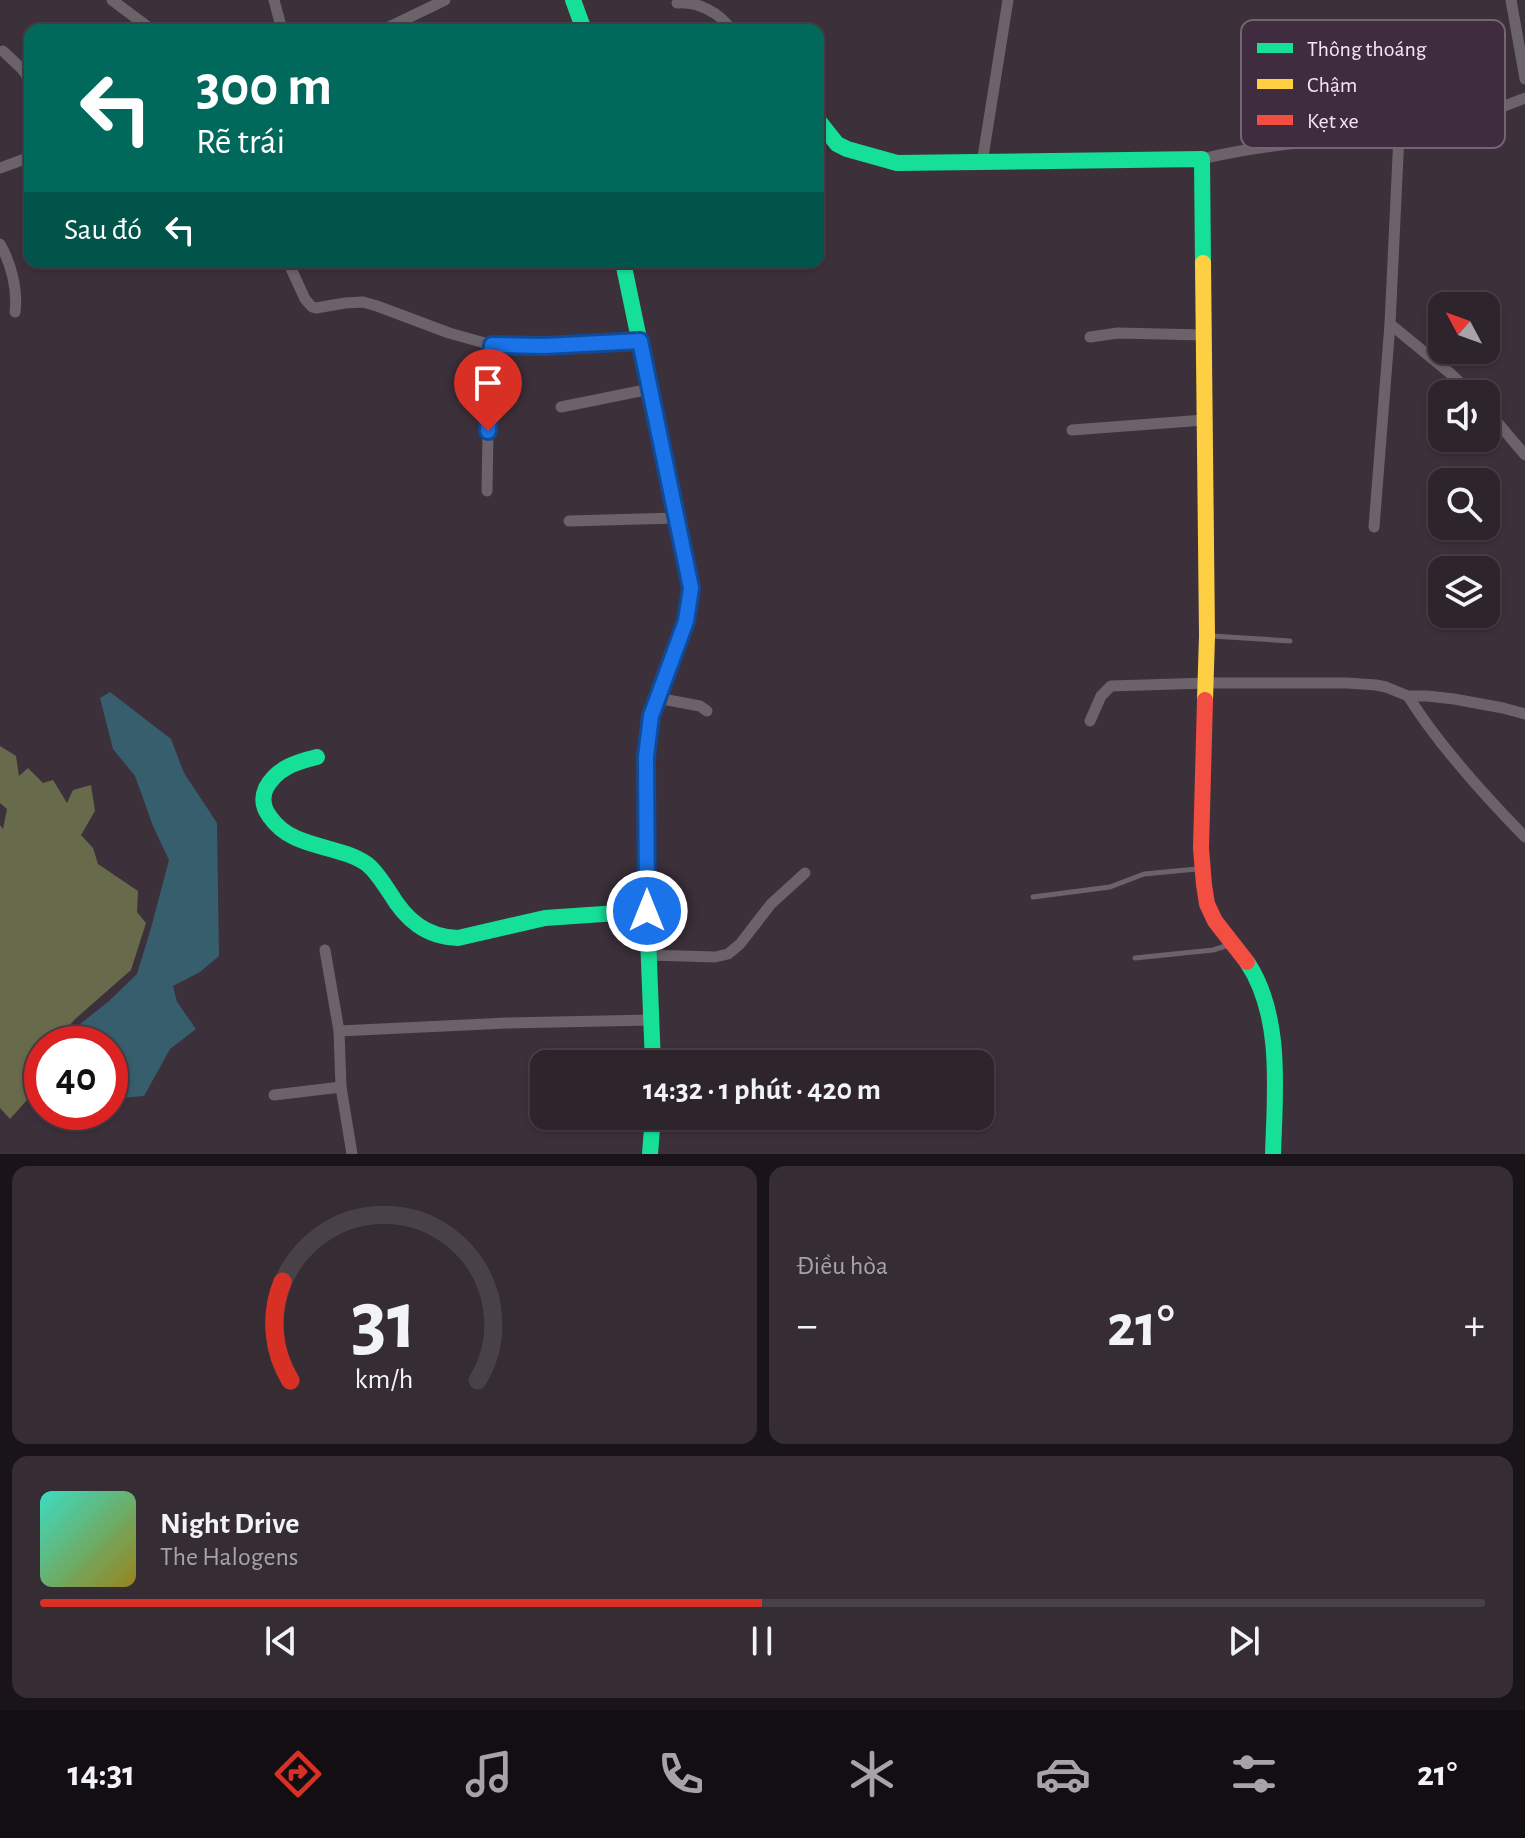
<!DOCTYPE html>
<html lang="vi">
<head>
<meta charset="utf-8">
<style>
	:root { --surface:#2d242c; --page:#352c34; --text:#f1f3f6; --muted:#a7a4a9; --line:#484148; --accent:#d93025 }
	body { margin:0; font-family:"Alegreya Sans",sans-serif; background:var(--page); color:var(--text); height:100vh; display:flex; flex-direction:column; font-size:30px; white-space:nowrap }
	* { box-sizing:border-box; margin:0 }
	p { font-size:26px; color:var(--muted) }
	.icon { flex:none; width:44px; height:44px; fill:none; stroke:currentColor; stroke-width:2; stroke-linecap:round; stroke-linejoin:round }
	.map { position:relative; height:1154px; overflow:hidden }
	.panel { display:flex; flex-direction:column; gap:12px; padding:12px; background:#191418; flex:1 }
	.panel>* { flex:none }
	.top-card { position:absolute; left:24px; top:24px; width:800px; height:244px; border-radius:16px; box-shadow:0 2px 6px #0004,0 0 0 2px var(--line); background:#00695c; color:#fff; overflow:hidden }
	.needle { width:52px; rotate:311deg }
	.controls { position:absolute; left:1428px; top:292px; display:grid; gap:16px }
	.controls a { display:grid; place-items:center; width:72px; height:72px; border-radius:16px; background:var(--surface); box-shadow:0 2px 6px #0004,0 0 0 2px var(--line); font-size:40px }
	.speed { position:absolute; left:24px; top:1026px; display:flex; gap:16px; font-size:40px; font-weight:700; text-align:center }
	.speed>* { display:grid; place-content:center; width:104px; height:104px; border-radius:50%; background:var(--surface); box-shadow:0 2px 6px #0004,0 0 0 2px var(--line); line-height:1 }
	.speed .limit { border:12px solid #d22; background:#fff; color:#111 }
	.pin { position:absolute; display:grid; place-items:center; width:68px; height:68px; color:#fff; margin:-82px -34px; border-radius:50% 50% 50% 0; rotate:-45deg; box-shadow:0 0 8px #0007 }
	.pin .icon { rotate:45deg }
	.me { position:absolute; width:88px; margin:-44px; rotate:0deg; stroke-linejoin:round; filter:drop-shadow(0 0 6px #0008) }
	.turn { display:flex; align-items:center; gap:28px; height:168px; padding:0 40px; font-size:36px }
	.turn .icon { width:104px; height:104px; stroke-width:2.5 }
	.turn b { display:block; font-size:56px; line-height:68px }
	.then { display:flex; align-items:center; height:76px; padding:0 40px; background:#0003; gap:16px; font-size:30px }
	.big { font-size:60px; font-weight:700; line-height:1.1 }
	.panel .card { flex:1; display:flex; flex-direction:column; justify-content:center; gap:12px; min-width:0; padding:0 28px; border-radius:16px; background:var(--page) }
	.panel .dial { align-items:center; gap:0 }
	.dial svg { height:208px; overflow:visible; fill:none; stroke:var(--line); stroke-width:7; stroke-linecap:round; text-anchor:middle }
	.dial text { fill:var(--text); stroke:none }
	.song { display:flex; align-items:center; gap:24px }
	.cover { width:96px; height:96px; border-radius:12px; background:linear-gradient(135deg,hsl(170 70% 55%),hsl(50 70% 35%)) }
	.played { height:8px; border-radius:4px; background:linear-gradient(90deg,var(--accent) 50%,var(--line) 50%) }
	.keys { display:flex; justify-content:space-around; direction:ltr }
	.heat { display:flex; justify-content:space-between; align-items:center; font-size:44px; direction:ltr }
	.panel .tiles { flex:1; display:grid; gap:12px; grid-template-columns:1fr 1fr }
	.card:last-child { grid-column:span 2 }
	.trip { position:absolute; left:530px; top:1050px; width:464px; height:80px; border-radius:16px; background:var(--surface); box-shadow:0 2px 6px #0004,0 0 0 2px var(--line); font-weight:700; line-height:80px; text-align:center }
	.tabs { display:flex; height:128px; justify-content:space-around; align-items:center; background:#120e12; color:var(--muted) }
	.tabs .icon { width:56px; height:56px }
	.tabs .current { color:var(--accent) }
	.tabs b { font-size:36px; color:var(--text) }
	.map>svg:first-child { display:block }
	.forest { fill:#686a4c }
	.water { fill:#375e6c }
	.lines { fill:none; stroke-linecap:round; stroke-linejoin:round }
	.lane { stroke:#6b626a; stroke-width:5 }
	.street { stroke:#6b626a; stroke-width:11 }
	.fast { stroke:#16e098; stroke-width:16 }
	.slow { stroke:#ffcf43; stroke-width:16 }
	.jam { stroke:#f24e42; stroke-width:16 }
	.route-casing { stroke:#114b97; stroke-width:20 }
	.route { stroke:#1a73e8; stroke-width:14 }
	.key { fill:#402c3f; stroke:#766475; stroke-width:2 }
	.key-label { font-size:22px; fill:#f4e7f3 }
</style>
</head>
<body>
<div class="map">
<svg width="1525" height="1154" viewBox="0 0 1525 1154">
	<rect width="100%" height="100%" fill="#3c303b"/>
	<path class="forest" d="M0,746L16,756L19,776L28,768L43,783L53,780L67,803L73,790L91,785L95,811L81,835L93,848L98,864L138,891L137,912L146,923L131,970L74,1020L54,1044H42V1053L35,1091L10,1119L0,1108V825L3,829L7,809L0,803Z"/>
	<path class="water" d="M110,692L171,739L184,773L217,823L219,956L200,972L173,986L177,1002L196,1029L170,1049L144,1096L110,1099V1044H62L79,1025L109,1001L137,974L151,928L169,860L153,826L135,776L113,749L100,698Z"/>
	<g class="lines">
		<g class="lane">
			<path d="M1212,636L1290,641"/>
			<path d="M1033,897L1110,887L1144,874L1197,869"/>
			<path d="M1135,958L1213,950L1229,945"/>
		</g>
		<g class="street">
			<path d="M112,0L152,30"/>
			<path d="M274,0L282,30"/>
			<path d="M1511,0L1525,79"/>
			<path d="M677,3C697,1 721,13 731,30"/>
			<path d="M383,30L445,0"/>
			<path d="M3,51L22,69L30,80"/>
			<path d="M1202,159C1251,147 1303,142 1353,138C1370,136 1386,137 1402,134C1447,127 1484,114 1525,98"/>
			<path d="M982,163L1008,0"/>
			<path d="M0,168L30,157"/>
			<path d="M0,244C11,263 18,290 15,312"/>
			<path d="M288,262L305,299L312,307L316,308L345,303L363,302L377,306L449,333L492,345L544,346L640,341"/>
			<path d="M1390,324L1451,374L1472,394"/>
			<path d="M1090,337L1118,333L1204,335"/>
			<path d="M561,407L650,389"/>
			<path d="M1486,409L1525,455"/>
			<path d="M1072,430L1204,420"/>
			<path d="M487,491L488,431L492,345"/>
			<path d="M569,521L677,518"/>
			<path d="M1374,527L1390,324L1399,135"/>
			<path d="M1408,696C1438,744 1486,797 1525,837"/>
			<path d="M657,698L700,706L707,711"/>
			<path d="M1090,721L1101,696L1111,686L1207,683H1347L1376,685L1386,687L1408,696H1427L1454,699L1503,708L1525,714"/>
			<path d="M325,950L339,1031L341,1087L352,1154"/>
			<path d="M649,955L715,957L728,954L740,944L771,904L805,873"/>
			<path d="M339,1031L507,1023L651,1020"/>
			<path d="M274,1095L341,1087"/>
		</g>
		<g class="fast">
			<path d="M573,0L584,30"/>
			<path d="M818,120L837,144L847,149L897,163L1202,159L1203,263"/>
			<path d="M623,262L691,588L686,621L651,716L646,757L647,911L653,1064"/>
			<path d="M317,757C296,762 277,768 266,788C261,799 263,808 270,817C293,850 336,843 367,864C377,872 383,883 390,893C406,920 426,937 458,938L545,918L647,911"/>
			<path d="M1247,962C1283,1016 1275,1092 1273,1154"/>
			<path d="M650,1154L653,1116"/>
		</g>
		<path class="slow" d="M1203,263L1207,636L1205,700"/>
		<path class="jam" d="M1205,700L1201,848L1204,885L1207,904L1215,921L1247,962"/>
	</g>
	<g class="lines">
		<g class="route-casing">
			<path id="route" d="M488,431L492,345L544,346L640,341L691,588L686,621L651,716L646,757L647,911"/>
		</g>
		<use href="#route" class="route"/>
	</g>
	<rect x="1241" y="20" width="264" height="128" rx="12" class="key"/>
	<rect x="1257" y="43" width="36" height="10" fill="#16e098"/>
	<rect x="1257" y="79" width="36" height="10" fill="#ffcf43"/>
	<rect x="1257" y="115" width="36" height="10" fill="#f24e42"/>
	<g class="key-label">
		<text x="1307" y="56">Thông thoáng</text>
		<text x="1307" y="92">Chậm</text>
		<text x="1307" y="128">Kẹt xe</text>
	</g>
</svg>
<div class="controls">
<a><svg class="needle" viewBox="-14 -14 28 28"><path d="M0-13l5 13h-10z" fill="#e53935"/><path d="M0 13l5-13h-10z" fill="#a7a4a9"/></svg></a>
<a><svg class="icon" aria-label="sound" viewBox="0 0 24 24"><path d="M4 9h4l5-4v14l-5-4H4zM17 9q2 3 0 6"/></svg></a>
<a><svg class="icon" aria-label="search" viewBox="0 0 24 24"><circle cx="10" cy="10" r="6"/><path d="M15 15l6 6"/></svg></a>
<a><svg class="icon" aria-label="layers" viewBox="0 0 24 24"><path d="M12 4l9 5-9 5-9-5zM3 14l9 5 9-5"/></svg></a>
</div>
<div class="speed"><div class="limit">40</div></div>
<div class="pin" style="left:488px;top:431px;background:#d93025"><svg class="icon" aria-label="arrive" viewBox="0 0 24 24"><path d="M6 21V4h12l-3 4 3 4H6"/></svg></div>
<svg class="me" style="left:647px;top:911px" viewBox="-20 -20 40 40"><circle r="17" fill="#1a73e8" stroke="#fff" stroke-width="3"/><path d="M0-11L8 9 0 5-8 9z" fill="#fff"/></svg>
<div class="trip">14:32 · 1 phút · 420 m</div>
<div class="top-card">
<div class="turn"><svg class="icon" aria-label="left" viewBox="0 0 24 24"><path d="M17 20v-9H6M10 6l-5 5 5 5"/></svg><div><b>300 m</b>Rẽ trái</div></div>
<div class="then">Sau đó<svg class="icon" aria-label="left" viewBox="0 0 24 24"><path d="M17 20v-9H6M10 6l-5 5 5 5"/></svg></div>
</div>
</div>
<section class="panel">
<div class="tiles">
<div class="card dial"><svg viewBox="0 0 100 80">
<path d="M14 69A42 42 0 1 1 86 69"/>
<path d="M14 69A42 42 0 0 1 11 31" stroke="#d93025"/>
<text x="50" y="56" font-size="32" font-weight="700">31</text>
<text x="50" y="72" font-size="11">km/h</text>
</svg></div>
<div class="card"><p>Điều hòa</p>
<div class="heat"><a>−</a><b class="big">21°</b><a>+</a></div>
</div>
<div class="card">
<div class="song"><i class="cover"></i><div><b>Night Drive</b><p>The Halogens</p></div></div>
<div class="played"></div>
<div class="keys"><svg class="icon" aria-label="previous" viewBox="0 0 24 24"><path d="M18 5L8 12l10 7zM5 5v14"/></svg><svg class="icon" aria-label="pause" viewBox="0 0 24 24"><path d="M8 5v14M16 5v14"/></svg><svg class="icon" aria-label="next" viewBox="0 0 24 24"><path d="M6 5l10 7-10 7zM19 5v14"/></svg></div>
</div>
</div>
</section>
<nav class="tabs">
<b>14:31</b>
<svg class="icon current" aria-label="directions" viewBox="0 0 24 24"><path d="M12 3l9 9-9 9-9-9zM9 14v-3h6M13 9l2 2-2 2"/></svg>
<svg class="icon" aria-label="music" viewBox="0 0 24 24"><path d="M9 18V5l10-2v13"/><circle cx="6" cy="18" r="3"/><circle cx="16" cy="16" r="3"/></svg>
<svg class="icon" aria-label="phone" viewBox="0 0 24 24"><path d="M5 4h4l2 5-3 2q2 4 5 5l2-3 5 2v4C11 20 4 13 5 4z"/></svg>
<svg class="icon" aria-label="climate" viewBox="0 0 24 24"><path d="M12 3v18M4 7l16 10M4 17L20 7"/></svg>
<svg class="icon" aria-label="car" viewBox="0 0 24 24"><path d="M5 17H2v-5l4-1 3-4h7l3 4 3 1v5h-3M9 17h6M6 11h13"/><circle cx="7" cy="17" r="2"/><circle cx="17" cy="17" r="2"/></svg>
<svg class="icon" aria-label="filters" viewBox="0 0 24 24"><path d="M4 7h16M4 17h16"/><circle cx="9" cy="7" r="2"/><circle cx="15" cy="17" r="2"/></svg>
<b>21°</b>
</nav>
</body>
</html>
